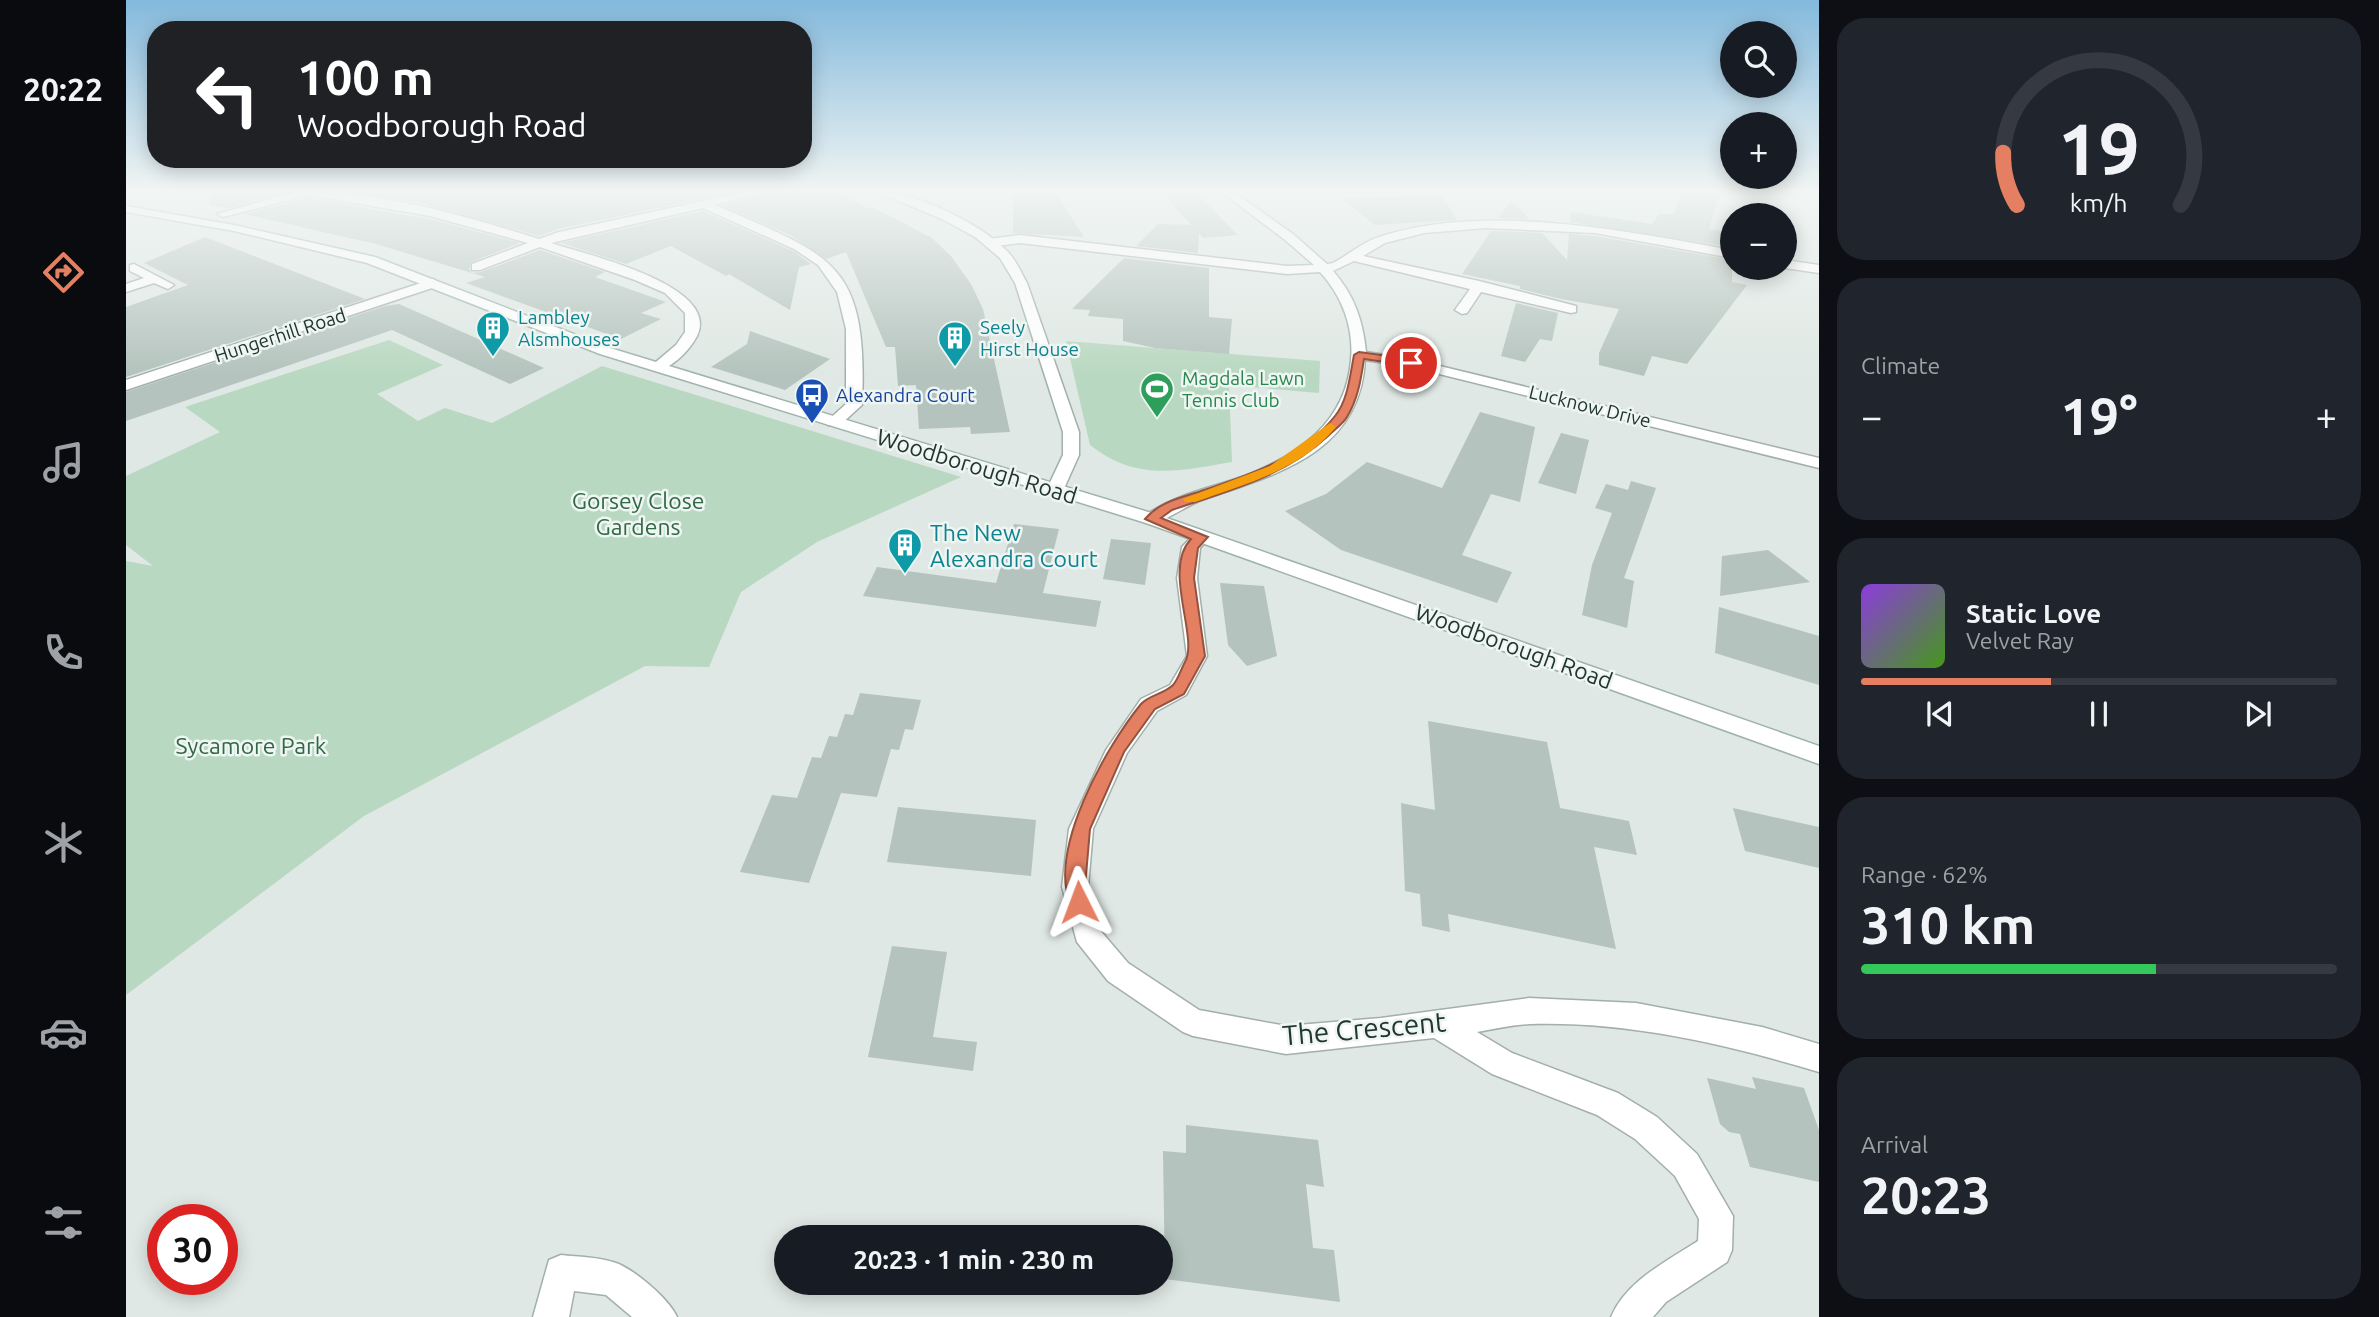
<!DOCTYPE html>
<html lang="en">
<head>
<meta charset="utf-8">
<style>
	:root { --surface:#171b24; --page:#20242c; --text:#f1f3f6; --muted:#9ea1a6; --line:#363941; --accent:#e47f61 }
	body { margin:0; font-family:Ubuntu,sans-serif; background:var(--page); color:var(--text); height:100vh; display:flex; flex-direction:column; font-size:26px; white-space:nowrap }
	* { box-sizing:border-box; margin:0 }
	p { font-size:23px; color:var(--muted) }
	.icon { flex:none; width:38px; height:38px; fill:none; stroke:currentColor; stroke-width:2; stroke-linecap:round; stroke-linejoin:round }
	.map { position:relative; flex:1; overflow:hidden }
	.side { display:flex; flex-direction:column; gap:18px; padding:18px; background:#0d0f14; width:560px }
	.side>* { flex:none }
	.guide { position:absolute; left:21px; top:21px; width:665px; height:147px; border-radius:28px; box-shadow:0 4px 18px #0003; background:#202124; color:#fff; overflow:hidden }
	.controls { position:absolute; left:1594px; top:21px; display:grid; gap:14px }
	.controls a { display:grid; place-items:center; width:77px; height:77px; border-radius:50%; background:var(--surface); box-shadow:0 4px 18px #0003; font-size:35px }
	.speed { position:absolute; left:21px; top:1204px; display:flex; gap:14px; font-size:35px; font-weight:700; text-align:center }
	.speed>* { display:grid; place-content:center; width:91px; height:91px; border-radius:50%; background:var(--surface); box-shadow:0 4px 18px #0003; line-height:1 }
	.speed .limit { border:10px solid #d22; background:#fff; color:#111 }
	.pin { position:absolute; display:grid; place-items:center; width:60px; height:60px; color:#fff; margin:-30px; border:4px solid #fff; border-radius:50%; box-shadow:0 2px 7px #0007 }
	.me { position:absolute; width:77px; margin:-38px; rotate:357deg; stroke-linejoin:round; filter:drop-shadow(0 0 5px #0008) }
	.turn { display:flex; align-items:center; gap:24px; height:147px; padding:0 35px; font-size:32px }
	.turn .icon { width:91px; height:91px; stroke-width:2.5 }
	.turn b { display:block; font-size:49px; line-height:60px }
	.big { font-size:52px; font-weight:700; line-height:1.1 }
	.side .card { flex:1; display:flex; flex-direction:column; justify-content:center; gap:10px; min-width:0; padding:0 24px; border-radius:28px; background:var(--page) }
	.side .dial { align-items:center; gap:0 }
	.dial svg { height:182px; overflow:visible; fill:none; stroke:var(--line); stroke-width:7; stroke-linecap:round; text-anchor:middle }
	.dial text { fill:var(--text); stroke:none }
	.song { display:flex; align-items:center; gap:21px }
	.cover { width:84px; height:84px; border-radius:10px; background:linear-gradient(135deg,hsl(270 70% 55%),hsl(100 70% 35%)) }
	.played { height:7px; border-radius:4px; background:linear-gradient(90deg,var(--accent) 40%,var(--line) 40%) }
	.keys { display:flex; justify-content:space-around; direction:ltr }
	.heat { display:flex; justify-content:space-between; align-items:center; font-size:38px; direction:ltr }
	.charge { height:10px; border-radius:5px; background:linear-gradient(90deg,#34c759 62%,var(--line) 0) }
	.trip { position:absolute; left:648px; top:1225px; width:399px; height:70px; border-radius:35px; background:var(--surface); box-shadow:0 4px 18px #0003; font-weight:700; line-height:70px; text-align:center }
	main { display:flex; flex:1; min-height:0 }
	.tabs { display:flex; flex-direction:column; width:126px; justify-content:space-around; align-items:center; background:#090b0e; color:var(--muted) }
	.tabs .icon { width:49px; height:49px }
	.tabs .current { color:var(--accent) }
	.tabs b { font-size:32px; color:var(--text) }
	.map>svg:first-child { display:block }
	.green { fill:#b9d8c1 }
	.building { fill:#b4c3bd }
	.lines { fill:none; stroke-linecap:round; stroke-linejoin:round }
	.minor-casing { stroke:#a2afaa; stroke-width:3 }
	.tertiary-casing { stroke:#a2afaa; stroke-width:3 }
	.secondary-casing { stroke:#9fb3ab; stroke-width:3 }
	.minor { fill:#fff; fill-rule:evenodd }
	.tertiary { fill:#fff; fill-rule:evenodd }
	.secondary { fill:#fff; fill-rule:evenodd }
	.route { fill:#e47f61; stroke:#94533f; stroke-width:2 }
	.slow { fill:#f59e0b }
	.labels { text-anchor:middle; dominant-baseline:central; stroke-width:5; stroke-linejoin:round; paint-order:stroke }
	.far-culture-label { font-size:19px; fill:#0d838f; stroke:#eef5f2; text-anchor:start }
	.far-street-label { font-size:19px; fill:#213630; stroke:#eef5f2 }
	.far-leisure-label { font-size:19px; fill:#27864d; stroke:#eef5f2; text-anchor:start }
	.far-transit-label { font-size:19px; fill:#164399; stroke:#eef5f2; text-anchor:start }
	.street-label { font-size:23px; fill:#213630; stroke:#eef5f2 }
	.park-label { font-size:23px; fill:#306945; stroke:#eef5f2 }
	.culture-label { font-size:23px; fill:#0d838f; stroke:#eef5f2; text-anchor:start }
	.near-street-label { font-size:28px; fill:#213630; stroke:#eef5f2 }
</style>
</head>
<body>
<main>
<nav class="tabs">
<b>20:22</b>
<svg class="icon current" aria-label="directions" viewBox="0 0 24 24"><path d="M12 3l9 9-9 9-9-9zM9 14v-3h6M13 9l2 2-2 2"/></svg>
<svg class="icon" aria-label="music" viewBox="0 0 24 24"><path d="M9 18V5l10-2v13"/><circle cx="6" cy="18" r="3"/><circle cx="16" cy="16" r="3"/></svg>
<svg class="icon" aria-label="phone" viewBox="0 0 24 24"><path d="M5 4h4l2 5-3 2q2 4 5 5l2-3 5 2v4C11 20 4 13 5 4z"/></svg>
<svg class="icon" aria-label="climate" viewBox="0 0 24 24"><path d="M12 3v18M4 7l16 10M4 17L20 7"/></svg>
<svg class="icon" aria-label="car" viewBox="0 0 24 24"><path d="M5 17H2v-5l4-1 3-4h7l3 4 3 1v5h-3M9 17h6M6 11h13"/><circle cx="7" cy="17" r="2"/><circle cx="17" cy="17" r="2"/></svg>
<svg class="icon" aria-label="filters" viewBox="0 0 24 24"><path d="M4 7h16M4 17h16"/><circle cx="9" cy="7" r="2"/><circle cx="15" cy="17" r="2"/></svg>
</nav>
<div class="map">
<svg width="1693" height="1317" viewBox="0 0 1693 1317">
	<rect width="100%" height="100%" fill="#dfe8e4"/>
	<g class="green">
		<path d="M263,340L317,365L251,394L292,421L319,408L366,423L476,366L835,477L691,542L615,592L583,667L519,666L238,816L0,995V561L27,566L0,545V476L94,432L59,407Z"/>
		<path d="M940,341L1194,361L1193,393L1103,385L1106,462C1052,471 1011,482 964,445Z"/>
	</g>
	<g class="building">
		<path d="M85,191H163L101,208L84,205Z"/>
		<path d="M218,191H612L432,229L413,236L295,203Z"/>
		<path d="M647,191H710L740,208L745,207L758,213L806,238L825,256L845,284L857,309L884,432L845,434L844,427L793,429L790,385L772,386L769,347H760L720,252L700,259L664,235L597,206Z"/>
		<path d="M1034,191H1068L1112,235L1077,238L1073,233L1072,253L1010,246L1032,224L1065,225Z"/>
		<path d="M1556,191H1594L1583,229L1606,233V247L1444,222L1445,212L1526,224L1533,214H1548Z"/>
		<path d="M929,192L958,237L887,233V194Z"/>
		<path d="M1316,195L1331,220L1249,225L1216,199Z"/>
		<path d="M182,198L303,219L394,243L345,262L343,270L346,273L355,272L414,250L479,272L469,277L540,302L515,313L535,319L495,339L340,283L359,277L250,244L118,214Z"/>
		<path d="M1385,200L1403,219L1373,218Z"/>
		<path d="M577,211L667,251L685,264L673,267L664,310L603,274L600,276L545,246L500,264L435,243Z"/>
		<path d="M1365,231L1416,233L1441,260L1443,234L1469,236L1606,260V282L1621,285L1561,364L1526,356L1518,376L1473,365V353L1493,309L1435,299L1394,289V286L1336,274Z"/>
		<path d="M79,237L239,299L0,377V307L62,285L18,263Z"/>
		<path d="M998,258L1083,268V317L1106,319L1103,354L1029,348L997,341V319L962,316L964,310L946,309Z"/>
		<path d="M1390,303L1432,313L1426,341L1414,339L1399,362L1375,356Z"/>
		<path d="M273,304L418,368L384,384L266,330L0,421V392L259,306Z"/>
		<path d="M624,331L704,359L659,390L585,367L621,344Z"/>
		<path d="M1354,412L1409,427L1394,502L1365,494L1336,555L1386,572L1371,603L1215,550L1159,511L1200,494L1241,462L1316,488Z"/>
		<path d="M1435,433L1463,440L1450,494L1412,483Z"/>
		<path d="M1505,481L1530,488L1498,578L1508,581L1501,628L1456,615L1466,565L1486,513L1469,508L1480,484L1502,490Z"/>
		<path d="M888,524L933,529L917,593L975,601L970,627L737,596L751,567L870,583Z"/>
		<path d="M985,539L1025,543L1019,585L977,579Z"/>
		<path d="M1642,550L1684,582L1594,596L1596,556Z"/>
		<path d="M1094,583L1138,586L1151,656L1121,666L1102,645Z"/>
		<path d="M1593,607L1693,636V685L1589,653Z"/>
		<path d="M734,693L795,700L787,730L779,729L773,750L765,749L751,797L715,793L683,883L614,872L646,795L671,798L686,757L695,758L703,736L711,737L719,714L727,715Z"/>
		<path d="M1302,721L1421,742L1434,808L1503,821L1511,855L1468,847L1490,949L1322,914L1324,932L1296,926L1294,894L1279,891L1275,803L1309,810Z"/>
		<path d="M772,807L910,820L905,876L761,862Z"/>
		<path d="M1607,808L1693,827V868L1619,851Z"/>
		<path d="M766,946L821,952L807,1037L851,1042L847,1071L742,1057Z"/>
		<path d="M1626,1077L1678,1088L1693,1130V1182L1624,1167L1614,1134L1603,1132L1594,1124L1581,1078L1630,1089Z"/>
		<path d="M1060,1125L1192,1140L1198,1187L1180,1184L1187,1248L1208,1250L1214,1302L1039,1279L1037,1151L1060,1153Z"/>
	</g>
	<g class="lines">
		<g class="minor-casing">
			<g id="minor">
				<path d="M172,191C253,191 337,215 413,239L433,232L624,191H644L589,205C708,256 742,263 736,405L714,425H702L700,422L720,404V329L711,292L692,265L668,249L577,208L425,243C458,254 596,285 571,336C563,351 547,367 531,371L524,367L550,345L559,332V313L539,293L509,280L414,247L354,270H346V264L402,243L304,216L182,195L97,217L91,214Z"/>
				<path d="M1094,191H1106L1167,234L1201,264L1207,263C1222,255 1237,242 1253,237C1359,202 1500,231 1606,250V258L1469,233L1360,228L1298,233L1259,243L1237,256L1353,281L1450,306V312L1445,313L1355,292L1341,313L1336,314L1329,310L1344,289L1228,261L1207,271C1228,295 1237,320 1240,352L1285,359L1693,458V468L1285,367L1239,360C1234,456 1146,475 1073,501C1058,507 1033,526 1020,523L1017,519L1020,515C1050,494 1085,488 1119,476C1173,455 1220,422 1225,360C1228,327 1216,296 1194,272L1161,274L894,243L863,247L857,243L863,239L894,235L1161,266L1188,265L1158,239Z"/>
				<path d="M1659,260L1693,265V273L1659,268Z"/>
				<path d="M8,264L48,285L42,289L28,283L0,292V284L18,278L4,271V265Z"/>
				<path d="M307,279L313,283L312,286L0,390V380Z"/>
				<path d="M1075,531L1084,537L1074,548L1071,578L1081,656L1060,695L1031,711L1001,753L967,829L962,887L973,929L1002,963L1073,1010L1160,1026L1255,1018L1403,998L1510,1003L1636,1027L1693,1044V1072C1600,1044 1501,1021 1404,1024C1386,1025 1368,1029 1351,1032L1386,1053L1492,1093L1531,1117L1571,1154L1607,1216L1606,1250L1601,1262L1540,1302L1527,1317H1485C1500,1281 1541,1261 1572,1241L1573,1219L1549,1176L1509,1139L1471,1115L1366,1074L1308,1038L1160,1054L1067,1036L1057,1032L982,981L951,942L936,887L943,829L980,750L1015,699L1044,685L1061,656L1051,578L1056,547L1069,533Z"/>
				<path d="M435,1255C453,1257 473,1257 490,1263C509,1270 543,1299 551,1317H506L480,1295L448,1291L443,1317H407L423,1260Z"/>
			</g>
		</g>
		<g class="tertiary-casing">
			<path id="tertiary" d="M749,191C787,191 854,223 881,251C890,260 895,272 901,283L953,432V455L936,493L930,494L921,489L937,455V432L889,283L874,258L849,237L816,219Z"/>
		</g>
		<g class="secondary-casing">
			<path id="secondary" d="M0,206L108,225L249,257L484,348L1032,515L1693,746V764L1020,523L474,354L241,263L108,231L0,212Z"/>
		</g>
		<use href="#minor" class="minor"/>
		<use href="#tertiary" class="tertiary"/>
		<use href="#secondary" class="secondary"/>
	</g>
	<linearGradient id="sky" x2="0" y2="1"><stop stop-color="#83b9dc"/><stop offset="0.51" stop-color="#f1f5f3"/><stop offset="1" stop-color="#f1f5f3" stop-opacity="0"/></linearGradient>
	<rect width="1693" height="375" fill="url(#sky)"/>
	<path class="route" d="M1233,352L1285,359L1290,363L1285,366L1238,359C1235,379 1232,399 1221,417C1217,424 1208,430 1202,436C1158,477 1101,491 1046,510L1035,518L1082,537L1072,548L1068,578L1079,656L1058,694L1029,709L998,752L964,829L959,887L963,902L960,908L953,910L946,908C919,853 980,747 1015,704C1023,695 1038,694 1047,685C1052,680 1055,669 1059,662C1073,637 1036,569 1065,539L1019,519C1033,502 1054,498 1075,491C1123,475 1176,458 1209,416C1222,400 1224,375 1228,355Z"/>
	<path class="slow" d="M1204,423L1210,427C1175,470 1119,484 1069,502H1059L1057,499L1144,466Z"/>
	<defs>
		<g id="building-pin" transform="scale(1.75)"><path d="M0 17L-7.5 6A9.5 9.5 0 1 1 7.5 6Z" fill="#0f9aa8" stroke="#eef5f2"/><path d="M-4-6H4V6H1V3H-1V6H-4ZM-2.5-4.3h1.7v1.8h-1.7ZM.8-4.3h1.7v1.8H.8ZM-2.5-1h1.7V.8h-1.7ZM.8-1h1.7V.8H.8Z" fill="#fff"/></g>
		<g id="stadium-pin" transform="scale(1.75)"><path d="M0 17L-7.5 6A9.5 9.5 0 1 1 7.5 6Z" fill="#2e9e5b" stroke="#eef5f2"/><path d="M0-5a6.5 5 0 1 0 0 10a6.5 5 0 1 0 0-10ZM-3.5-1.8h7v3.6h-7Z" fill="#fff"/></g>
		<g id="bus-pin" transform="scale(1.75)"><path d="M0 17L-7.5 6A9.5 9.5 0 1 1 7.5 6Z" fill="#1a4fb4" stroke="#eef5f2"/><path d="M-5-6H5V4H4V6H2V4H-2V6H-4V4H-5ZM-3.5-4V0h7V-4ZM-3.5 1.2v1.5H-2V1.2ZM2 1.2v1.5H3.5V1.2Z" fill="#fff"/></g>
	</defs>
	<g fill-rule="evenodd">
		<use href="#building-pin" x="367" y="328"/>
		<use href="#building-pin" x="829" y="338"/>
		<use href="#stadium-pin" x="1031" y="389"/>
		<use href="#bus-pin" x="686" y="395"/>
		<use href="#building-pin" x="779" y="545"/>
	</g>
	<g class="labels">
		<g class="far-culture-label">
			<text x="392" y="317">Lambley<tspan x="392" dy="22">Alsmhouses</tspan></text>
			<text x="854" y="327">Seely<tspan x="854" dy="22">Hirst House</tspan></text>
		</g>
		<g class="far-street-label">
			<text transform="translate(154 335) rotate(-18)">Hungerhill Road</text>
			<text transform="translate(1464 406) rotate(14)">Lucknow Drive</text>
		</g>
		<g class="far-leisure-label">
			<text x="1056" y="378">Magdala Lawn<tspan x="1056" dy="22">Tennis Club</tspan></text>
		</g>
		<g class="far-transit-label">
			<text x="710" y="395">Alexandra Court</text>
		</g>
		<g class="street-label">
			<text transform="translate(851 466) rotate(17)">Woodborough Road</text>
			<text transform="translate(1388 646) rotate(20)">Woodborough Road</text>
		</g>
		<g class="park-label">
			<text x="512" y="500">Gorsey Close<tspan x="512" dy="26">Gardens</tspan></text>
			<text x="125" y="745">Sycamore Park</text>
		</g>
		<g class="culture-label">
			<text x="804" y="532">The New<tspan x="804" dy="26">Alexandra Court</tspan></text>
		</g>
		<g class="near-street-label">
			<text transform="translate(1238 1028) rotate(-5)">The Crescent</text>
		</g>
	</g>
</svg>
<div class="controls">
<a><svg class="icon" aria-label="search" viewBox="0 0 24 24"><circle cx="10" cy="10" r="6"/><path d="M15 15l6 6"/></svg></a>
<a>+</a>
<a>−</a>
</div>
<div class="speed"><div class="limit">30</div></div>
<div class="pin" style="left:1285px;top:363px;background:#d93025"><svg class="icon" aria-label="arrive" viewBox="0 0 24 24"><path d="M6 21V4h12l-3 4 3 4H6"/></svg></div>
<svg class="me" style="left:953px;top:902px" viewBox="-20 -20 40 40"><path d="M0-17L14 15 0 8-14 15z" fill="#e47f61" stroke="#fff" stroke-width="4"/></svg>
<div class="trip">20:23 · 1 min · 230 m</div>
<div class="guide">
<div class="turn"><svg class="icon" aria-label="left" viewBox="0 0 24 24"><path d="M17 20v-9H6M10 6l-5 5 5 5"/></svg><div><b>100 m</b>Woodborough Road</div></div>
</div>
</div>
<section class="side">
<div class="card dial"><svg viewBox="0 0 100 80">
<path d="M14 69A42 42 0 1 1 86 69"/>
<path d="M14 69A42 42 0 0 1 8 46" stroke="#e47f61"/>
<text x="50" y="56" font-size="32" font-weight="700">19</text>
<text x="50" y="72" font-size="11">km/h</text>
</svg></div>
<div class="card"><p>Climate</p>
<div class="heat"><a>−</a><b class="big">19°</b><a>+</a></div>
</div>
<div class="card">
<div class="song"><i class="cover"></i><div><b>Static Love</b><p>Velvet Ray</p></div></div>
<div class="played"></div>
<div class="keys"><svg class="icon" aria-label="previous" viewBox="0 0 24 24"><path d="M18 5L8 12l10 7zM5 5v14"/></svg><svg class="icon" aria-label="pause" viewBox="0 0 24 24"><path d="M8 5v14M16 5v14"/></svg><svg class="icon" aria-label="next" viewBox="0 0 24 24"><path d="M6 5l10 7-10 7zM19 5v14"/></svg></div>
</div>
<div class="card"><p>Range · 62%</p><b class="big">310 km</b><div class="charge"></div></div>
<div class="card"><p>Arrival</p><b class="big">20:23</b></div>
</section>
</main>
</body>
</html>
